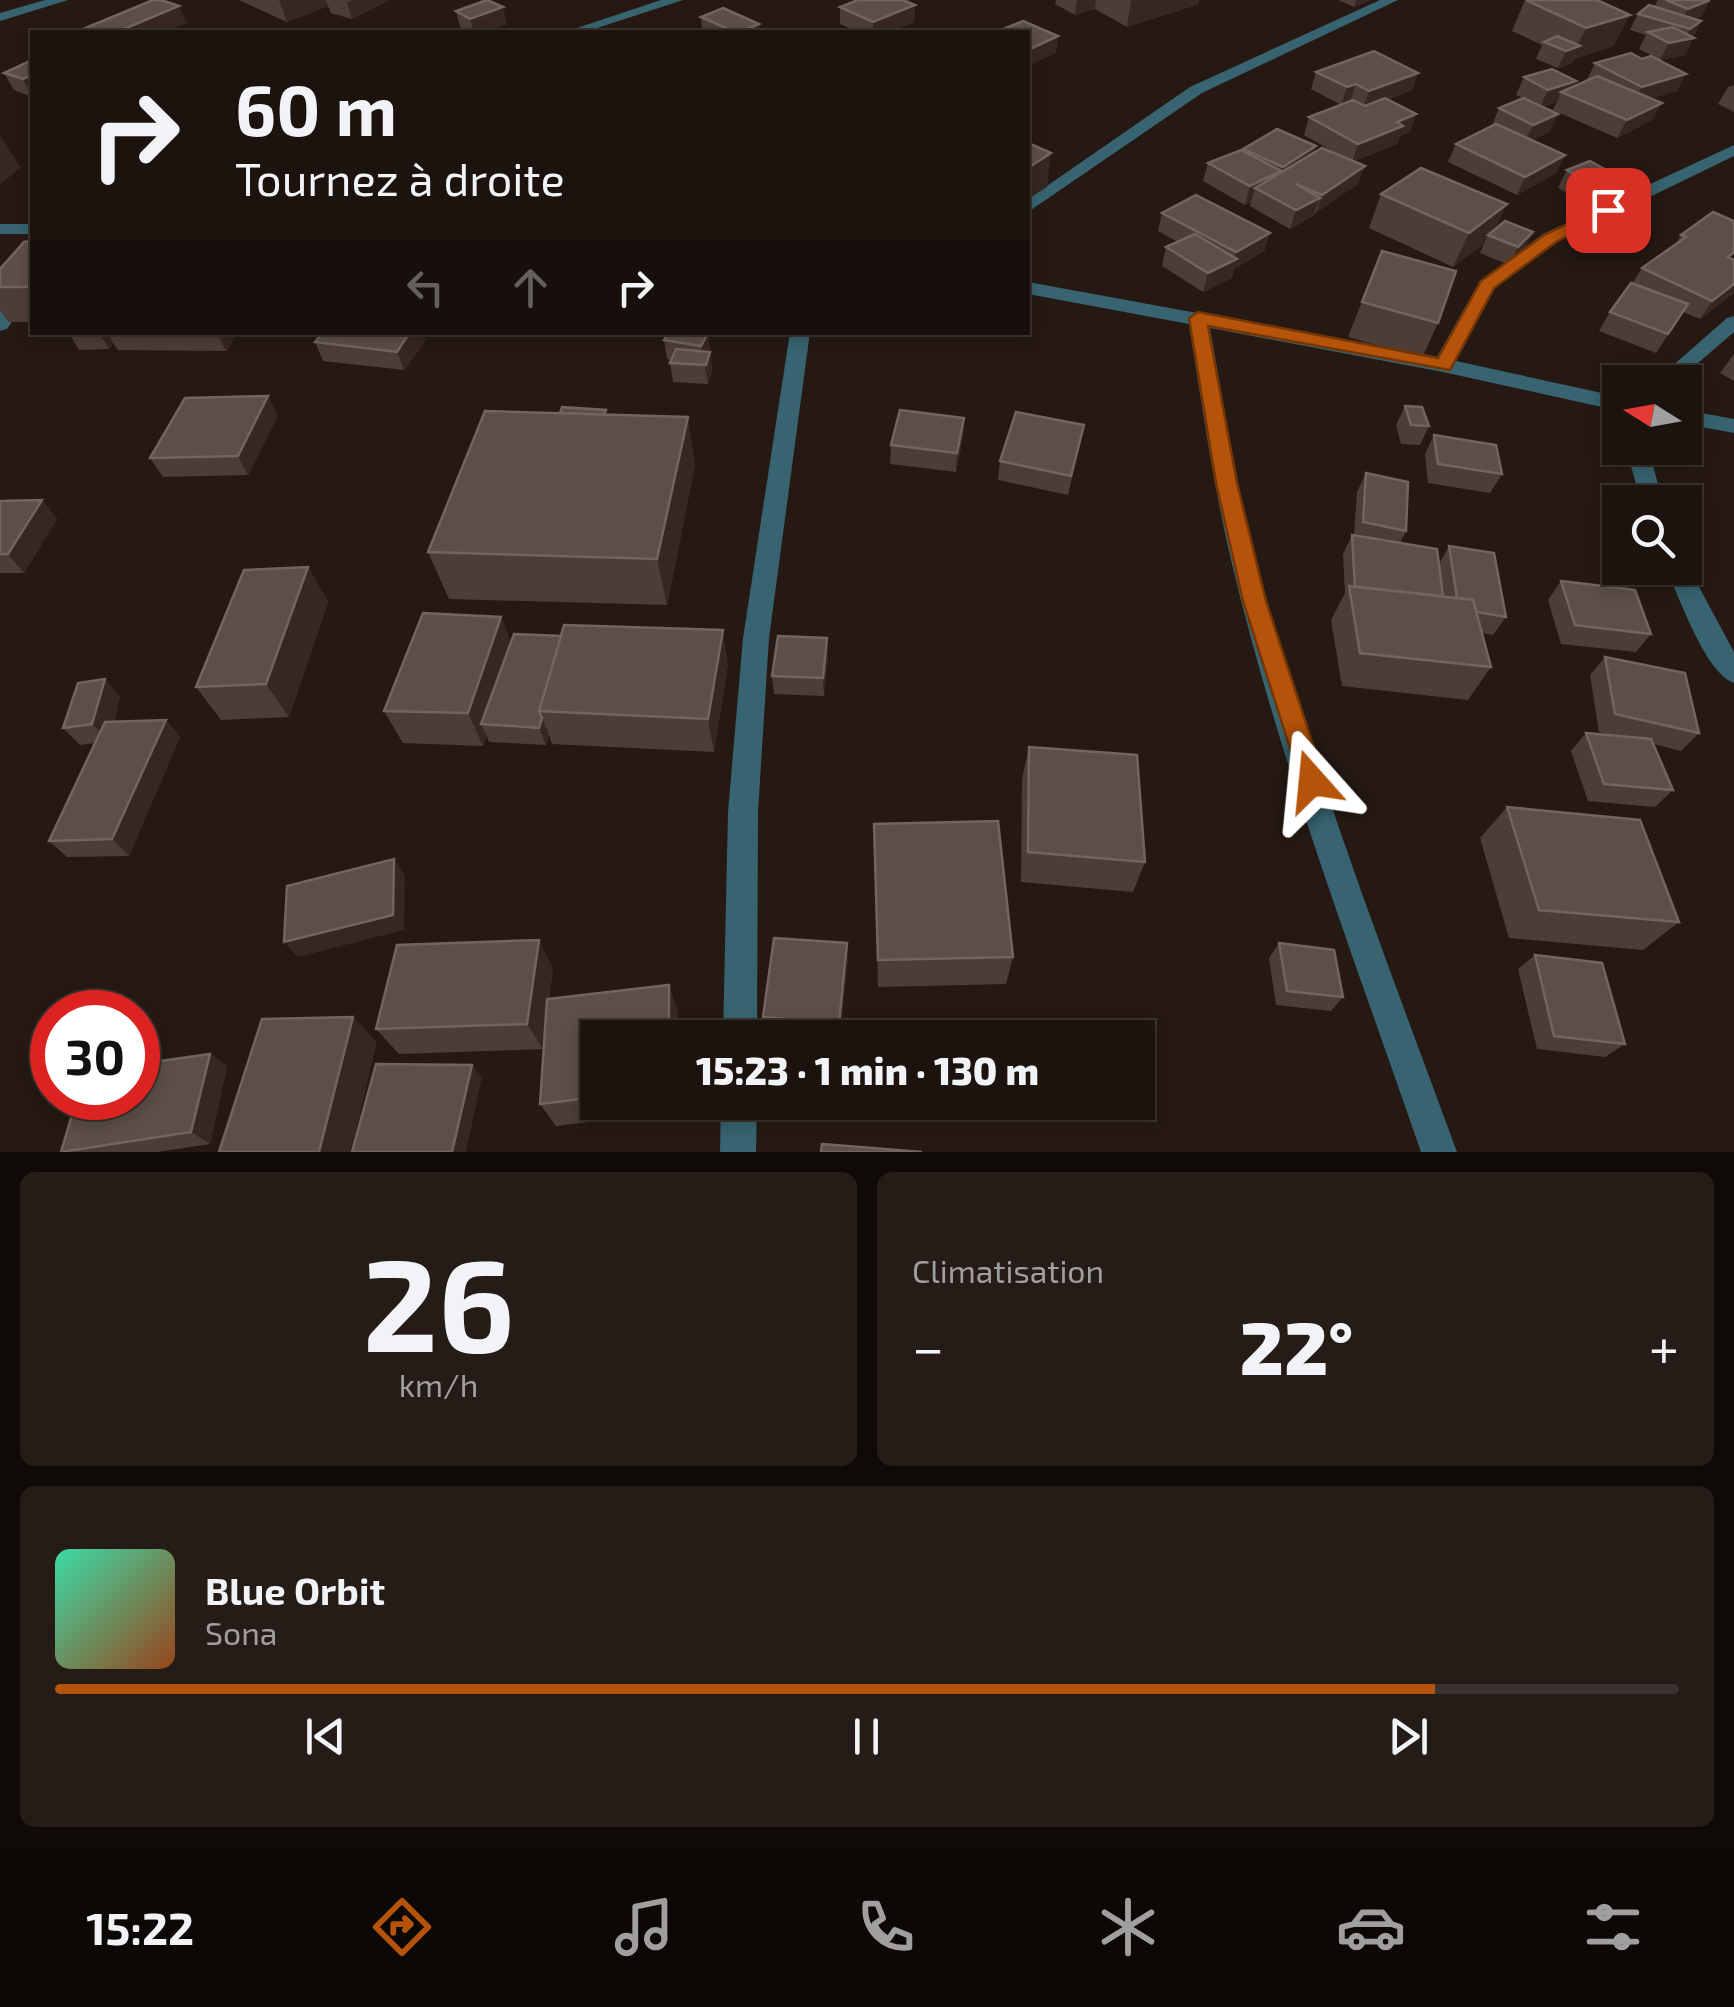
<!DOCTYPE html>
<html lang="fr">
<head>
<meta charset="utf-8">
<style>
	:root { --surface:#1c130e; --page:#251c17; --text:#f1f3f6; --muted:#a09e9e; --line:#3a322e; --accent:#b45309 }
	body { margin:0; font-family:"Exo 2",sans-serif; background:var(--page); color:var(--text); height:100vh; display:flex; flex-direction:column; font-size:38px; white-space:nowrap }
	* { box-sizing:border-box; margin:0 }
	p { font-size:32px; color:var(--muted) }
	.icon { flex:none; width:55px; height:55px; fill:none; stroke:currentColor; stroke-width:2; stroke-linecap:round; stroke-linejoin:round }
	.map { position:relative; height:1152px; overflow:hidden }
	.side { display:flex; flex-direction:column; gap:20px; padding:20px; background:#0f0a08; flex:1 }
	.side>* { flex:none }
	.guide { position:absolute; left:30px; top:30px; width:1000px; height:305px; border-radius:0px; box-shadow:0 5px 15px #0003,0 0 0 2px var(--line); background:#1c130e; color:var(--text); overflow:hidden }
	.needle { width:65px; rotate:281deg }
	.tools { position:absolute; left:1602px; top:365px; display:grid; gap:20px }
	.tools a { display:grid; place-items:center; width:100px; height:100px; border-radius:0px; background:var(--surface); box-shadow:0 5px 15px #0003,0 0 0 2px var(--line); font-size:50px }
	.speed { position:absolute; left:30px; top:990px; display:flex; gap:20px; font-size:50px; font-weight:700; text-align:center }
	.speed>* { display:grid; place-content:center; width:130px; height:130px; border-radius:50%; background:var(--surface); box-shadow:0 5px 15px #0003,0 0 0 2px var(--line); line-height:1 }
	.speed .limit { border:15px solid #d22; background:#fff; color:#111 }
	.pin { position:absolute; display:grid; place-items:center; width:85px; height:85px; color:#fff; margin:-42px; border-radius:20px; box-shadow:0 5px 15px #0006 }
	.me { position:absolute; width:110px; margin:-55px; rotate:342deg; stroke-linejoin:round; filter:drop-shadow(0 0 8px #0008) }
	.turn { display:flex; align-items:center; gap:35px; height:210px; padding:0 40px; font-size:45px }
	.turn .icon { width:130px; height:130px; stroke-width:2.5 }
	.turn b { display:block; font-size:70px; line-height:85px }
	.lanes { display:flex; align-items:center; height:95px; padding:0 40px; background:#0003; justify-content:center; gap:50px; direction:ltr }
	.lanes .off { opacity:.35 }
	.big { font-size:75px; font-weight:800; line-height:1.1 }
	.side .tile { flex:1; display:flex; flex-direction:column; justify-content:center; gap:15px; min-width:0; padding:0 35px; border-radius:15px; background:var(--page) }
	.side .dial { align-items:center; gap:0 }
	.dial b { font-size:130px; line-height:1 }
	.song { display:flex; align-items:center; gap:30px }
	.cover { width:120px; height:120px; border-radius:15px; background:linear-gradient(135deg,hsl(160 70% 55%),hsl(20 70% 35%)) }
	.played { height:10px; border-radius:5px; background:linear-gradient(90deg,var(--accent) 85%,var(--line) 85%) }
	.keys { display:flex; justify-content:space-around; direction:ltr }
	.heat { display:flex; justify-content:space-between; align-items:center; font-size:55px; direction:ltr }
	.side .tiles { flex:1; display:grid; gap:20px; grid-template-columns:1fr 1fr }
	.tile:last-child { grid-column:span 2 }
	.trip { position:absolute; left:580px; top:1020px; width:575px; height:100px; border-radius:0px; background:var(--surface); box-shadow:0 5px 15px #0003,0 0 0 2px var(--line); font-weight:800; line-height:100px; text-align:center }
	.tab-bar { display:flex; height:160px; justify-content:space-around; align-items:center; background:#0b0806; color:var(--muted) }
	.tab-bar .icon { width:70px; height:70px }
	.tab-bar .current { color:var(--accent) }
	.tab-bar b { font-size:45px; color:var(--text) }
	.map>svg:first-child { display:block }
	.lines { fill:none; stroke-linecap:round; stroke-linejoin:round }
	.minor { fill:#376470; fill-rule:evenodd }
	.wall { fill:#4c3d37 }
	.shaded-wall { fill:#362721 }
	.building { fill:#5c4e48; stroke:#72645f; stroke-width:2.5 }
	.route { fill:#b45309; stroke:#753606; stroke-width:2.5 }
</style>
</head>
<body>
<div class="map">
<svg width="1734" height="1152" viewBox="0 0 1734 1152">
	<rect width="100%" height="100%" fill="#261913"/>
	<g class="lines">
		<g class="minor">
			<path d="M45,0H68L0,21V13Z"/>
			<path d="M661,0H683L585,32H565Z"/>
			<path d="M1380,0H1398L1202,93L1028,212V199L1190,87Z"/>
			<path d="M1734,145V156L1557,242L1495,288L1456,361L1620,397V411L1443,372L1210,328C1224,408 1237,489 1258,567C1311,766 1386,959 1457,1152H1421C1354,958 1280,764 1232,564C1213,485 1202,404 1189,324L1028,294V282L1437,357L1480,281L1543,234Z"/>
			<rect x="0" y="224" width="32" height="10"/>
			<path d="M32,273V292L7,329L0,331V311L25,275Z"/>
			<path d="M1734,316V332L1676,382H1654L1727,318Z"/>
			<path d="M790,332H810L769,638L758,812L757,1038H723L728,812L743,638Z"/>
			<path d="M1685,410L1734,419V433L1685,424Z"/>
			<path d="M1626,448H1648L1663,502H1641Z"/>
			<path d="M1685,561L1734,652V683C1705,673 1679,596 1666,568H1685Z"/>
			<path d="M721,1102H757L756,1152H720Z"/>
		</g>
	</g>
	<g class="wall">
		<path d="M239,0H389L352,19L331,13L328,6L287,22Z"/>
		<path d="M1056,0H1199V4L1127,27L1095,9L1075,15L1055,4Z"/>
		<path d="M1338,0H1370L1354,7Z"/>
		<path d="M1525,0H1597L1614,46L1574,59L1572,63L1558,68L1536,59L1542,45L1512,31Z"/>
		<path d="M1658,0H1710L1701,17L1695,19L1701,21L1685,55L1660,60L1639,49L1646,35L1630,30L1638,14L1654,7Z"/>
		<path d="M915,5L914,22L889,32H859L840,24V7Z"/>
		<path d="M456,11L507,24L483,32H470L460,27Z"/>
		<path d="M701,17L759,24L760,32H702Z"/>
		<path d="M32,60V97L14,90L4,73Z"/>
		<path d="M1595,63L1677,91L1651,98L1652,120L1617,138L1553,110L1557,102L1542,107L1550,132L1531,140L1565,155L1556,173L1517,195L1448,162L1456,144L1492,126L1499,108L1523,98L1516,95L1524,77L1574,86L1587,80Z"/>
		<path d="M1316,72L1418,73L1412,90L1387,100L1416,114L1410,132L1400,136L1397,144L1354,161L1358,184L1315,213L1313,216L1290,229L1250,206L1251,202L1245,205L1203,181L1208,163L1243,151V149L1316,146L1314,153L1339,155L1304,135L1309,117L1341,105L1311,89Z"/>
		<path d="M1734,85V112L1718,104L1728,87Z"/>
		<path d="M1590,161L1622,202L1599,211L1558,188L1567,170Z"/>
		<path d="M1381,194L1496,228L1524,251L1509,265L1480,253L1484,244L1453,267L1369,228Z"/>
		<path d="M1713,212L1734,293L1700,319L1683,312L1656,353L1599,331L1610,312L1632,284L1642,268L1675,245L1681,235Z"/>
		<path d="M1162,213L1270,233L1264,251L1234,269L1232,278L1203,292L1162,266L1166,247L1178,242L1158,231Z"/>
		<path d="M32,241V322H8L0,310V269Z"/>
		<path d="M1382,251L1438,323L1422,358L1348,337Z"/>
		<path d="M68,332H238L226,351L118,350L113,343L109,349L79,350Z"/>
		<path d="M323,332H423L426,340L404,370L323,361L315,342Z"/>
		<path d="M708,333L712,370L708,384L673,382L670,363L671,360L667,359L664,340Z"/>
		<path d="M1734,354V381L1720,373Z"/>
		<path d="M1405,406L1429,426L1420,445L1401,444L1396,425Z"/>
		<path d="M278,415L248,475L163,477L150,458Z"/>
		<path d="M607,415L695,464L667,605L449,599L428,552Z"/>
		<path d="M964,418L963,437L956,472L890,464L891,445Z"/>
		<path d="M1084,425L1068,495L998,480L1000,461Z"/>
		<path d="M1434,435L1502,474L1490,493L1428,483L1425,454Z"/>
		<path d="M1366,473L1406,531L1400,543L1439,564L1449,546L1506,617L1493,635L1482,633L1491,667L1468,700L1342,686L1331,620L1345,593L1343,554L1352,535H1354L1357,492Z"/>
		<path d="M42,500L57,519L24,573H0V501Z"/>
		<path d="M308,567L328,602L289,717L221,720L196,687Z"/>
		<path d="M1561,581L1651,634L1636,652L1561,644L1548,600Z"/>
		<path d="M501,617L511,643L728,664L714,752L552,744L549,735L546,745L489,742L487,736L483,746L403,743L384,711Z"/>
		<path d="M828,656L824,696L774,694L772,676Z"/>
		<path d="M1605,657L1699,733L1681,751L1654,744L1673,790L1655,807L1588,801L1571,751L1586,733L1617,736L1599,732L1590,675Z"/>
		<path d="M120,696L114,722L166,720L180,737L129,856L67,857L49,841L95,743L80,745L63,728Z"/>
		<path d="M1029,747L1145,862L1133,892L1021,882L1022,779Z"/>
		<path d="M1507,807L1679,922L1643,950L1509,938L1480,838Z"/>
		<path d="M874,824L1013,957L1006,984L878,987Z"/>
		<path d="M1279,943L1343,997L1331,1011L1276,1005L1269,958Z"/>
		<path d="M1535,955L1625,1044L1605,1057L1537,1049L1518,969Z"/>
		<path d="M848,958L840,1036L765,1030L763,1017Z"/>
		<path d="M553,968L549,998L678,1011V1038H598V1102H678V1111L556,1126L540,1104L545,1030L543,1049L399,1054L376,1029Z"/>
		<path d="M210,1054L227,1066L210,1144L157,1152H61Z"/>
	</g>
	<g class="shaded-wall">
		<path d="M279,0H326L328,6L287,22Z"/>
		<path d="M352,0H389L352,19L347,3Z"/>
		<path d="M1077,0H1096L1095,9L1075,15Z"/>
		<path d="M1131,0H1199V4L1127,27Z"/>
		<path d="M1356,0H1370L1354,7Z"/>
		<path d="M1710,0L1701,17L1679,25L1688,9Z"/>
		<path d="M915,5L914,22L889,32H873V22Z"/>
		<path d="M179,6L187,23L164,32H117Z"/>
		<path d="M503,7L507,24L483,32H474L470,19Z"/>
		<path d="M1630,15L1614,46L1574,59L1572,63L1558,68L1566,51L1577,47L1586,28Z"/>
		<path d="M1701,21L1685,55L1660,60L1669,43L1684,40L1690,29Z"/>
		<path d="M759,24L760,32H741Z"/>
		<path d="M1058,36L1056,53L1028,66V50Z"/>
		<path d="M1418,73L1412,90L1363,108L1369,91Z"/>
		<path d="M1686,74L1677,91L1632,104L1642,87Z"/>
		<path d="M32,75V96L23,79Z"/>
		<path d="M1576,81L1570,96L1561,92L1557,102L1540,107L1548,90Z"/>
		<path d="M1356,84L1350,101L1341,105L1347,87Z"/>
		<path d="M1662,103L1652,120L1617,138L1627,120Z"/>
		<path d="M1416,114L1410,132L1400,136L1397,144L1352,162L1358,144L1397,122Z"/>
		<path d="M1558,114L1550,132L1525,142L1533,125Z"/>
		<path d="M0,135L21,168L0,184Z"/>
		<path d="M1316,146L1310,164L1255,188L1251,202L1245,205L1250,186L1281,171L1283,167Z"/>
		<path d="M1051,153L1047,187L1028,199V168Z"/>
		<path d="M1565,155L1556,173L1517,195L1525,177Z"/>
		<path d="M1365,166L1358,184L1316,213L1322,195Z"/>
		<path d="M1632,184L1622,202L1599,211L1609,193Z"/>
		<path d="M1320,198L1313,216L1290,229L1296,210Z"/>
		<path d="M1507,204L1492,236L1488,235L1484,244L1453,267L1469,233Z"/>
		<path d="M1533,232L1524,251L1509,265L1518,247Z"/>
		<path d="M1270,233L1264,251L1234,269L1232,278L1203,292L1208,273L1233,261L1236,252Z"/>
		<path d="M1734,284V293L1700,319L1712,301Z"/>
		<path d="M98,332H107L113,343L109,349Z"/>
		<path d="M216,332H238L226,351Z"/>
		<path d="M410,332H423L426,340L404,370L397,352Z"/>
		<path d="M708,333L712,370L708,384L701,346Z"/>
		<path d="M268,396L278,415L248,475L238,456Z"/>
		<path d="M688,417L695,464L667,605L657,559Z"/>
		<path d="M964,418L963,437L956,472L957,453Z"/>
		<path d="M42,500L57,519L24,573L8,554Z"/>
		<path d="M308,567L328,602L289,717L266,684Z"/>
		<path d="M501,617L514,651L481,724L487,736L483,746L468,713Z"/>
		<path d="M723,630L728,664L714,752L708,719Z"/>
		<path d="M827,638L828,656L824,696L823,678Z"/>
		<path d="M105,679L120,696L109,741L92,724Z"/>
		<path d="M542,718L549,735L546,745L539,728Z"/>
		<path d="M166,720L180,737L129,856L112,839Z"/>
		<path d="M394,859L405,875L404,930L298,957L284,942Z"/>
		<path d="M539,940L553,968L543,1049L527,1024Z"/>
		<path d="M847,943L848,958L840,1036L839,1023Z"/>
		<path d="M669,985L678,1011V1038H669Z"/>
		<path d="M353,1017L377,1042L351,1152H319Z"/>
		<path d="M210,1054L227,1066L210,1144L191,1132Z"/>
		<path d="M472,1065L482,1077L466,1152H452Z"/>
	</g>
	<g class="building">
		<path d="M153,0H161L179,6L117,32H76Z"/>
		<path d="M487,0L503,7L470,19L456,11Z"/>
		<path d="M858,0H903L915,5L873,22L840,7Z"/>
		<path d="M1526,0H1597L1630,15L1586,28Z"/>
		<path d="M1666,0H1710L1688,9Z"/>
		<path d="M1649,5L1701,21L1690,29L1638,14Z"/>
		<path d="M723,8L759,24L741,32H735L701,17Z"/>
		<path d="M1023,21L1058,36L1028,50V32H996Z"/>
		<path d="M1673,27L1694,38L1669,43L1648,32Z"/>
		<path d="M1557,36L1580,46L1566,51L1544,42Z"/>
		<path d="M1374,51L1418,73L1369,91L1356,84L1347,87L1316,72Z"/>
		<path d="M1631,53L1642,59L1651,56L1686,74L1642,87L1595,63Z"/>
		<path d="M32,60V75L23,79L4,73Z"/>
		<path d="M1552,69L1576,81L1548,90L1524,77Z"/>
		<path d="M1597,76L1662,103L1627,120L1561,92Z"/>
		<path d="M1385,98L1416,114L1397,122L1403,126L1358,144L1309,117L1353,100L1365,106Z"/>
		<path d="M1523,98L1558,114L1533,125L1499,108Z"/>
		<path d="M1496,124L1565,155L1525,177L1456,144Z"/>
		<path d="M1277,129L1316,146L1283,167L1243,149Z"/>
		<path d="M1028,143L1051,153L1028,168Z"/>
		<path d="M1322,148L1365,166L1322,195L1296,184L1320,198L1296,210L1255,188Z"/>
		<path d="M1241,150L1281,171L1250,186L1208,163Z"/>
		<path d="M1590,161L1632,184L1609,193L1567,170Z"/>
		<path d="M1421,168L1507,204L1469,233L1381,194Z"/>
		<path d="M1196,195L1270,233L1236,252L1162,213Z"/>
		<path d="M1713,212L1734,221V252L1728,257L1734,260V284L1712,301L1642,268L1686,237L1681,235Z"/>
		<path d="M1505,221L1533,232L1518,247L1488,235Z"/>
		<path d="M1195,234L1237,259L1208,273L1166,247Z"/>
		<path d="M32,241V287H0V269L24,242Z"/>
		<path d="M1382,251L1456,271L1438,323L1362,302Z"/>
		<path d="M1631,283L1688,304L1668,334L1610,312Z"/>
		<path d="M323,332H410L397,352L315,342Z"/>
		<path d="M669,332H703L708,333L701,346L664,340Z"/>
		<path d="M676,349L710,352L706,365L670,363Z"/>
		<path d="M268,396L238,456L150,458L185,398Z"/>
		<path d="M1405,406L1422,407L1429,426L1411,425Z"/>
		<path d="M562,407L606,410L604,415L560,413Z"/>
		<path d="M900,410L964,418L957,453L891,445Z"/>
		<path d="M485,411L688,417L657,559L428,552Z"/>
		<path d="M1016,412L1084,425L1071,476L1000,461Z"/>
		<path d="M1434,435L1496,445L1502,474L1438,464Z"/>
		<path d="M1366,473L1408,482L1406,531L1363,522Z"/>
		<path d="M42,500L8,554H0V501Z"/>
		<path d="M1352,535L1437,549L1443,596L1355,587Z"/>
		<path d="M1449,546L1494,553L1506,617L1476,612L1473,600L1457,598Z"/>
		<path d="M308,567L266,684L196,687L244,570Z"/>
		<path d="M1561,581L1635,590L1651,634L1575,625Z"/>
		<path d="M1349,586L1473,600L1491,667L1360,653Z"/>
		<path d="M423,613L501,617L468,713L384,711Z"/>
		<path d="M564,625L723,630L708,719L539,711Z"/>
		<path d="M514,634L561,636L539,711L542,718L539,728L481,724Z"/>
		<path d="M778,636L827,638L823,678L772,676Z"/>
		<path d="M1605,657L1685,673L1699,733L1615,714Z"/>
		<path d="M105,679L92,724L63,728L78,683Z"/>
		<path d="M166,720L112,839L49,841L105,722Z"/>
		<path d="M1586,733L1651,739L1673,790L1604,784Z"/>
		<path d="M1029,747L1137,755L1145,862L1028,852Z"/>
		<path d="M1507,807L1640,820L1679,922L1539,910Z"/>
		<path d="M998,821L1013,957L878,960L874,824Z"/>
		<path d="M394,859L393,915L284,942L287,886Z"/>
		<path d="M774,938L847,943L839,1023L763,1017Z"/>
		<path d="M539,940L527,1024L376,1029L397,945Z"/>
		<path d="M1279,943L1334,950L1343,997L1287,991Z"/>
		<path d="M1535,955L1602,963L1625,1044L1554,1036Z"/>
		<path d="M669,985V1038H598V1097L540,1104L547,999Z"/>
		<path d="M353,1017L319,1152H219L262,1019Z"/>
		<path d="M210,1054L191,1132L61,1152L77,1098H138V1064Z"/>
		<path d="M376,1064L472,1065L452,1152H352Z"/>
		<path d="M822,1144L922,1152H821Z"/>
	</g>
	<path class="route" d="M1603,207L1617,210L1556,242L1494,288L1450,370L1208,326L1237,483L1266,601L1325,781L1321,789H1303L1243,601L1216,483L1189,318L1198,312L1438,358L1481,281L1544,235Z"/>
</svg>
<div class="tools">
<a><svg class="needle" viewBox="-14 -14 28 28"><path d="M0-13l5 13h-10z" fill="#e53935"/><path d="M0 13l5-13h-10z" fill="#a09e9e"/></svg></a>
<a><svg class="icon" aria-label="search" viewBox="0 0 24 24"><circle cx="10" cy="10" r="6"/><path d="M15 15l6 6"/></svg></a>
</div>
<div class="speed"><div class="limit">30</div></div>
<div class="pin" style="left:1608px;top:210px;background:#d93025"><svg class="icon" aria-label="arrive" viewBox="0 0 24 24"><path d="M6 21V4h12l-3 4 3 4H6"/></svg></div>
<svg class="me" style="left:1312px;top:781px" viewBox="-20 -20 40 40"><path d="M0-17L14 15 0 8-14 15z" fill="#b45309" stroke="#fff" stroke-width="4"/></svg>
<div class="trip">15:23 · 1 min · 130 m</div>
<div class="guide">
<div class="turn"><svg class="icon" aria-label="right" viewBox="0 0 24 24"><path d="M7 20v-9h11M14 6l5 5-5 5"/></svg><div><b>60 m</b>Tournez à droite</div></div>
<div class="lanes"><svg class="icon off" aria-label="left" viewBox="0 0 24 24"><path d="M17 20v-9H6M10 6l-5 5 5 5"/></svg><svg class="icon off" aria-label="ahead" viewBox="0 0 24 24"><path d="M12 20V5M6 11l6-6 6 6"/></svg><svg class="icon" aria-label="right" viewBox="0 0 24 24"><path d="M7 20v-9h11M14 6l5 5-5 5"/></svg></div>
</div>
</div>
<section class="side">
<div class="tiles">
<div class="tile dial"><b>26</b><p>km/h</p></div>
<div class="tile"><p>Climatisation</p>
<div class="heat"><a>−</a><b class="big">22°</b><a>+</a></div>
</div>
<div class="tile">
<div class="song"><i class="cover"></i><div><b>Blue Orbit</b><p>Sona</p></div></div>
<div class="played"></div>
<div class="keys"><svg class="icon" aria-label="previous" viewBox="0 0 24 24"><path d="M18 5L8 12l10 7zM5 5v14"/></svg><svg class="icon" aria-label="pause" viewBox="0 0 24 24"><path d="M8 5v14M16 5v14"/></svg><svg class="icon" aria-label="next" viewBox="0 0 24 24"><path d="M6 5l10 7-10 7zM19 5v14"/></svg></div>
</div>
</div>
</section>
<nav class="tab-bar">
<b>15:22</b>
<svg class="icon current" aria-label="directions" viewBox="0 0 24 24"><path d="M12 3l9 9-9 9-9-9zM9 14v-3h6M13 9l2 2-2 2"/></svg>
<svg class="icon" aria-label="music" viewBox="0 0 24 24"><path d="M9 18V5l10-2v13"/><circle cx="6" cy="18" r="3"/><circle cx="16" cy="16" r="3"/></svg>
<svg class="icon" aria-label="phone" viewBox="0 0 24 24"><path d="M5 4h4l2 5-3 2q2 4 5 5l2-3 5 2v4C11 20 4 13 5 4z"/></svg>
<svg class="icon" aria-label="climate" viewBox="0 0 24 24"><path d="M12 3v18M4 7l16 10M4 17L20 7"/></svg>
<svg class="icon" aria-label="car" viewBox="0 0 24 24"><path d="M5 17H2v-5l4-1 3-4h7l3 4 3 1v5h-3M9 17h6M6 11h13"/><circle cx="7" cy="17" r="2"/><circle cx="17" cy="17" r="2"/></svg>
<svg class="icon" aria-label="filters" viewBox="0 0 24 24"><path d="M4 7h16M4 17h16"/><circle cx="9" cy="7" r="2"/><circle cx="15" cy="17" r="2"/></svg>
</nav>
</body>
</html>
